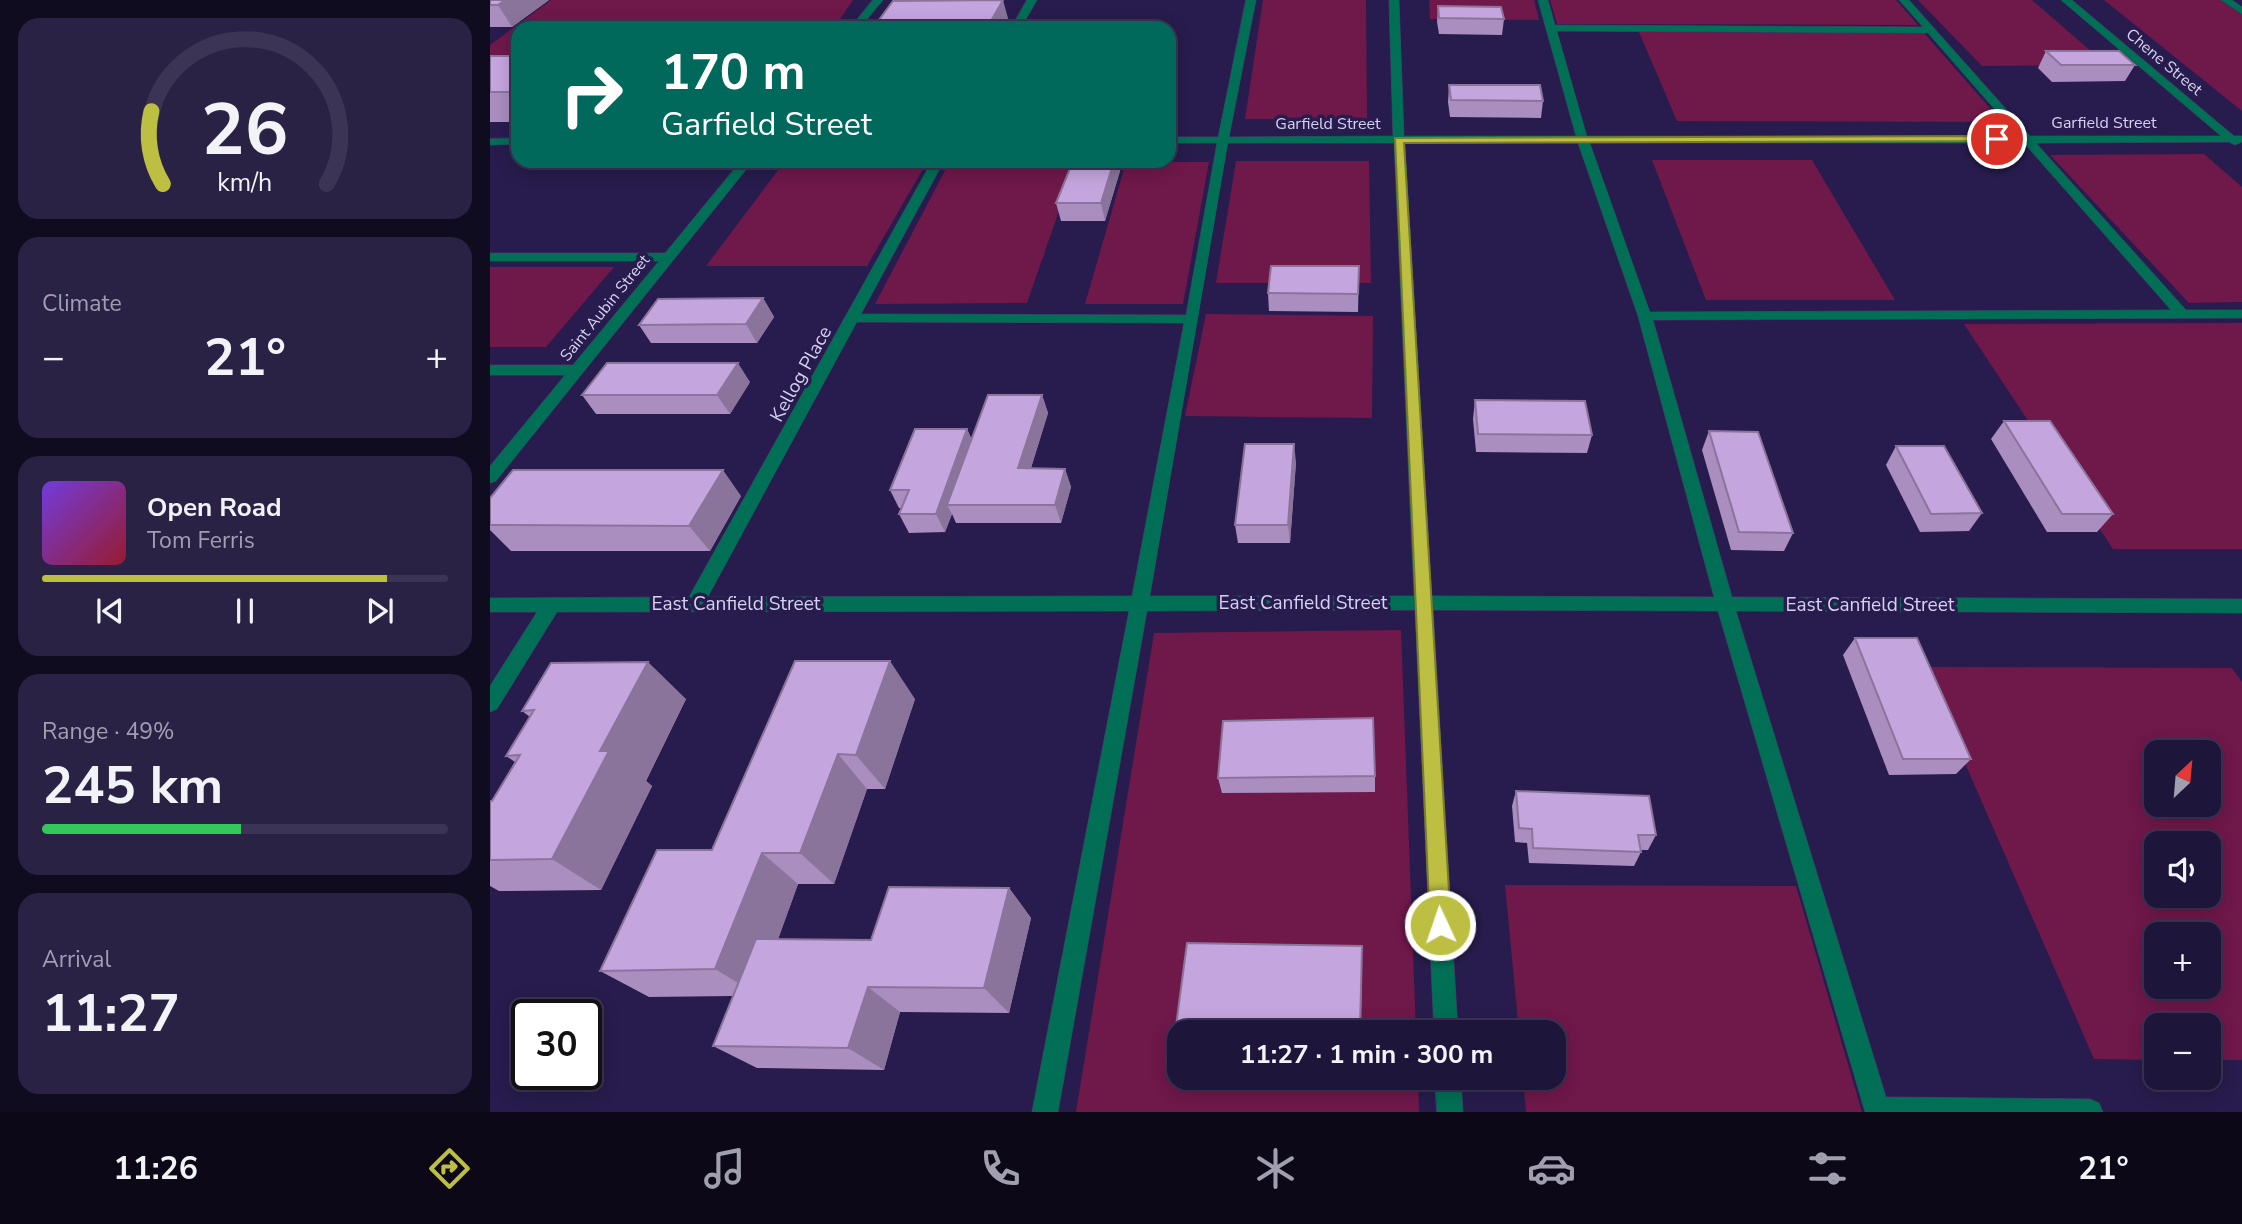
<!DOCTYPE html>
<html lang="en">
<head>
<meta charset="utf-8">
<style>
	:root { --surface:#1d153a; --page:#2a2245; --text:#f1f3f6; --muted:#a09faf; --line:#3b3454; --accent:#bdbf43 }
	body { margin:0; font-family:"Nunito Sans",sans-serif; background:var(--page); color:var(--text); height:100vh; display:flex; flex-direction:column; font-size:26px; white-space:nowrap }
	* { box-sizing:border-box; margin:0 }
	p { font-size:23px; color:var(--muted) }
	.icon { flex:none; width:38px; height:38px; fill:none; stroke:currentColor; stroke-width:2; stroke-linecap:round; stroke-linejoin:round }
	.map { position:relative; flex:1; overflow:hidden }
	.sheet { display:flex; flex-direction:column; gap:18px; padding:18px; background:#100c20; width:490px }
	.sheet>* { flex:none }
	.top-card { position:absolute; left:21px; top:21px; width:665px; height:147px; border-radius:21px; box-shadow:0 4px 18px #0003,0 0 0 2px var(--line); background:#00695c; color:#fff; overflow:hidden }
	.needle { width:46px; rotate:26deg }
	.tools { position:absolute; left:1654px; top:740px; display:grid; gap:14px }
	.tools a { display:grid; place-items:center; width:77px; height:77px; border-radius:14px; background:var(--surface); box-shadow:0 4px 18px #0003,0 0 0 2px var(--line); font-size:35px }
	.speed { position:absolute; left:21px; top:999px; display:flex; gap:14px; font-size:35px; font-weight:700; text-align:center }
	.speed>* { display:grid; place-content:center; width:91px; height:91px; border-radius:50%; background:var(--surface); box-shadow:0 4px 18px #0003,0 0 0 2px var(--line); line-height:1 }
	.speed .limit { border:4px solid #111; border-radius:10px; background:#fff; color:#111 }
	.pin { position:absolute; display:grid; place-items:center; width:60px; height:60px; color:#fff; margin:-30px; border:4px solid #fff; border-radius:50%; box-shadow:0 2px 7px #0007 }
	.me { position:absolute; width:77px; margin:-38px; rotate:357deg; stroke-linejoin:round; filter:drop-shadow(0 0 5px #0008) }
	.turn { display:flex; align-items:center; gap:24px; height:147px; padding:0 35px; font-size:32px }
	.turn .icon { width:91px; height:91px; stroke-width:2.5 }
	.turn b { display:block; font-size:49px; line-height:60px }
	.big { font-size:52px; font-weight:700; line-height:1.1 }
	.sheet .card { flex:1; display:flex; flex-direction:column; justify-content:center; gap:10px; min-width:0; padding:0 24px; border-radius:21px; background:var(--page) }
	.sheet .dial { align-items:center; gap:0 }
	.dial svg { height:182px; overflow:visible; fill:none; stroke:var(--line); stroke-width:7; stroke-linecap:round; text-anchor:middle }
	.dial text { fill:var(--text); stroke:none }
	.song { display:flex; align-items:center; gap:21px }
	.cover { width:84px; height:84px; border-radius:10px; background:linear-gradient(135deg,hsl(260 70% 55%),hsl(350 70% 35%)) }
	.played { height:7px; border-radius:4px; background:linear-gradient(90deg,var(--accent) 85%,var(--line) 85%) }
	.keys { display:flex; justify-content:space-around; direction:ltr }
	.heat { display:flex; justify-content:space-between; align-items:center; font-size:38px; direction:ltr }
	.charge { height:10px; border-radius:5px; background:linear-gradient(90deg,#34c759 49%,var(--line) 0) }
	.trip { position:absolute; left:677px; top:1020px; width:399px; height:70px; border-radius:21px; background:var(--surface); box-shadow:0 4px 18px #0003,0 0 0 2px var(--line); font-weight:700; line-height:70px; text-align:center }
	.dock { display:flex; height:112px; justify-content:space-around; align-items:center; background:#0c0817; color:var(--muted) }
	.dock .icon { width:49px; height:49px }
	.dock .active { color:var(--accent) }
	.dock b { font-size:32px; color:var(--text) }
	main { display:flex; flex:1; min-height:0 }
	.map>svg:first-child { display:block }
	.green { fill:#6f184a; fill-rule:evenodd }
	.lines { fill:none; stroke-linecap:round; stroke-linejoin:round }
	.minor-casing { stroke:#433967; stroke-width:1 }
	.minor { fill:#006f56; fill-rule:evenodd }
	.wall { fill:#a98ebf }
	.shaded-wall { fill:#8a749b }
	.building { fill:#c5a5de; stroke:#8a749b; stroke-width:2 }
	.route { fill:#bdbf43; stroke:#7b7c2c; stroke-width:2 }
	.labels { text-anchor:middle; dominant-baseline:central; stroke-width:7; stroke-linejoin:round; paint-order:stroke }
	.far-street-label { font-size:16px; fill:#d5d2f1; stroke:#271c4d }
	.street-label { font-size:19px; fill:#d5d2f1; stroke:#271c4d }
</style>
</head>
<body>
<main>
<section class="sheet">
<div class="card dial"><svg viewBox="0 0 100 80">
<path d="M14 69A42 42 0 1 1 86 69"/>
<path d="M14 69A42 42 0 0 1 9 37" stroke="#bdbf43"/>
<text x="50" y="56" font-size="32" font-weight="700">26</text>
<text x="50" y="72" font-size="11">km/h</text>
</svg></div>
<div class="card"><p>Climate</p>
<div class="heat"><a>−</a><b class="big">21°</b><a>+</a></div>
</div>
<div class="card">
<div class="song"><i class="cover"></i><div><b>Open Road</b><p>Tom Ferris</p></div></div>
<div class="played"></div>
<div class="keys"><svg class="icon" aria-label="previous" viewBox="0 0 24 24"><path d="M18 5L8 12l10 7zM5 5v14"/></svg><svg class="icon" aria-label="pause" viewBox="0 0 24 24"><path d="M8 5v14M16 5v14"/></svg><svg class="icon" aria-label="next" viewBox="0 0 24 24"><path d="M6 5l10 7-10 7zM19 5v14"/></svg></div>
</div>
<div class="card"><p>Range · 49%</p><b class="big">245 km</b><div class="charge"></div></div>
<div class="card"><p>Arrival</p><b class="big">11:27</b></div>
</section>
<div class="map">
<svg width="1752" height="1112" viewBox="0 0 1752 1112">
	<rect width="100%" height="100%" fill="#271c4d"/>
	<g class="green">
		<path d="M61,0H363L344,28H28V63H0V45Z"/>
		<path d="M773,0H876L877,119H755Z"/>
		<path d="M939,0H1044L1049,20L940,19Z"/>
		<path d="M1060,0H1406L1428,25L1067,24Z"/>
		<path d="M1428,0H1542L1617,65L1492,66Z"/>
		<path d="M1614,0H1730L1752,15V111Z"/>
		<path d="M1149,32L1434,33L1512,122L1187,121Z"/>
		<path d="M1714,154L1752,187V302L1699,303L1560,155Z"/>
		<path d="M1162,160H1322L1405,300H1216Z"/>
		<path d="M295,161L437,162L377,266H216Z"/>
		<path d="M746,161H879L881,283H726Z"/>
		<path d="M586,162L537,303L385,304L459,163Z"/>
		<path d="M636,162H719L693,304H595Z"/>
		<path d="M0,267H124L56,347H0Z"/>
		<path d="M716,314L883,316L882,418L695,416Z"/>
		<path d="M1752,323V549H1623L1474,324Z"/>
		<path d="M911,630L926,1032H690V1078H928L929,1112H586L664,633Z"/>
		<path d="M1433,667L1742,668L1752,682V1060H1719L1718,1026H1666V1060L1604,1059ZM1666,752H1718V805H1666ZM1666,844H1718V896H1666ZM1666,934H1718V987H1666Z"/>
		<path d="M1015,885L1306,886L1372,1112H1036L1033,1078H1064V1032H1029Z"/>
	</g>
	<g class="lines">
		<g class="minor-casing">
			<g id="minor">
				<path d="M383,0H393L370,28H360Z"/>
				<path d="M537,0H547L531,28H521Z"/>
				<path d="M756,0H766L739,137L903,136L899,0H909L914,136H1086L1048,0H1058L1065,25L1433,27L1409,0H1419L1540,136H1731L1571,0H1582L1744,136H1752V142L1745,145L1739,142L1546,143L1696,310H1752V318L1163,320L1242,597L1752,599V613L1246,611L1396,1097L1600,1099L1609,1103L1613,1112H1375L1228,611L943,610L968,1032H944L925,610L657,611L568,1112H542L639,611L67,612L7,709L0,712V686L47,612H0V598L199,597L442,161H454L371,314L696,315L727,143H679V137H728ZM1067,31L1438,33L1528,136H1097ZM738,143H904L924,596H660ZM915,143H1088L1148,316L1224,597L942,596ZM1100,143H1534L1681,310L1160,312ZM367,322L694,323L642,596L218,597Z"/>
				<path d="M1731,0H1742L1752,7V14Z"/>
				<path d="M28,138V144L0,145V139Z"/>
				<path d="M251,161H263L6,481L0,483V466L75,375H0V365H83L169,261H0V253H175Z"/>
				<path d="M945,1078H971L973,1112H947Z"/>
			</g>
		</g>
		<use href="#minor" class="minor"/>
	</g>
	<g class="wall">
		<path d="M0,0H59L22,27H0Z"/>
		<path d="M948,6L1014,19L1012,35L949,34L947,22Z"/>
		<path d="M1556,51L1645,65L1635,81L1562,82L1548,68Z"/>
		<rect x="0" y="56" width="28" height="66"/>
		<path d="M959,85L1053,101L1051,118L960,117L958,102Z"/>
		<path d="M583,161H628L630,171L615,221H571L566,203Z"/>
		<path d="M869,266L868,312L779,311L778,293Z"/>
		<path d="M273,298L284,317L267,343H161L149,325Z"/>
		<path d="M260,382L240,414H106L92,395Z"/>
		<path d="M552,395L558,413L541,468L575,469L581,487L571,523H466L462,514L455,532L419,533L409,514L412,508H409L400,490L477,429L482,440Z"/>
		<path d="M985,400L1102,435L1097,453L986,452L983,419Z"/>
		<path d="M1514,421L1623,514L1607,532H1557L1501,439Z"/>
		<path d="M1219,431L1303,533L1294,551L1241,550L1212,450Z"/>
		<path d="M1406,446L1492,513L1479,531L1430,532L1396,465Z"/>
		<path d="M806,462L800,543H748L745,525Z"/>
		<path d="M251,496L220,551H21L0,530V498Z"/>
		<path d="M1365,638L1481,759L1466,774L1399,775L1353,655Z"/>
		<path d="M305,661L425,699L395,789H377L344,884H308L288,939L381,940L519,888L541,918L519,1013L410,1012L394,1070L267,1068L223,1046L243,996L159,997L110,971L222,850Z"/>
		<path d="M196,699L156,781L162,786L111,890L9,891L0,886V801H2L25,762L16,756L40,717L32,711Z"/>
		<path d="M885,776V792L732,793L728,778Z"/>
		<path d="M1026,791L1166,835L1158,850H1151V852L1144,866L1039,863L1037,843L1025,842L1022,806Z"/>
		<path d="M872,946L871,1032H690L686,1026Z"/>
	</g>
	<g class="shaded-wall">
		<path d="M15,0H59L22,27L8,5Z"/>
		<path d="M513,0L519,22L516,28H497Z"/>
		<path d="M624,161H628L630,171L615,221L611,203Z"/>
		<path d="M273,298L284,317L267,343L256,324Z"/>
		<path d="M248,363L260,382L240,414L227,395Z"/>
		<path d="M552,395L558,413L535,487L528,468Z"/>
		<path d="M477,429L485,448L457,505L462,514L455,532L446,514Z"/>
		<path d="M804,444L806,462L800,543L798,525Z"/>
		<path d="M575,469L581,487L571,523L565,505Z"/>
		<path d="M233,470L251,496L220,551L199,526Z"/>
		<path d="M400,661L425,699L395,789L366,755Z"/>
		<path d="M158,662L196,699L156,781L162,786L111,890L62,859L110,751Z"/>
		<path d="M348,754L377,789L344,884L310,853Z"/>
		<path d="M272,853L308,884L268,995L225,969Z"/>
		<path d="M519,888L541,918L519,1013L494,988Z"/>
		<path d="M378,987L410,1012L394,1070L358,1048Z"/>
	</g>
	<g class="building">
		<path d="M0,0H15L8,5H0Z"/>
		<path d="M513,0L497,28H383L403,1Z"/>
		<path d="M948,6L1011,7L1014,19L949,18Z"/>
		<path d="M1556,51H1629L1645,65H1571Z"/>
		<rect x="0" y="56" width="28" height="36"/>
		<path d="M959,85H1050L1053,101L961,100Z"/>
		<path d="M583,161H624L611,203H566Z"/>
		<path d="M781,266H869L868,294L778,293Z"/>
		<path d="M273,298L256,324L149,325L168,299Z"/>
		<path d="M117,363H248L227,395H92Z"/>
		<path d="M498,395H552L528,468L575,469L565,505H457Z"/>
		<path d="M985,400L1095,401L1102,435L988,434Z"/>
		<path d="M1514,421H1560L1623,514H1572Z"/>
		<path d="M425,429H477L446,514H409L419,490H400Z"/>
		<path d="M1219,431L1268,432L1303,533L1249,532Z"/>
		<path d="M755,444H804L798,525H745Z"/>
		<path d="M1406,446H1454L1492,513L1441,514Z"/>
		<path d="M23,470H233L199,526L0,525V498Z"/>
		<path d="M1365,638H1427L1481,759H1413Z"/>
		<path d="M305,661H400L366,755L348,754L310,853H272L225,969L110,971L167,850H222Z"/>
		<path d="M158,662L110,751H119L62,859L0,860V801H2L30,755L16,756L44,710L32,711L61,663Z"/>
		<path d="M883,718L885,776L728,778L733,721Z"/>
		<path d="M1026,791L1159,796L1166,835H1148L1151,852L1043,848L1042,829L1029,828Z"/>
		<path d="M399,887L519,888L494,988L378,987L358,1048L223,1046L266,939L381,940Z"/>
		<path d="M697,943L872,946L870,1029L686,1026Z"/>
	</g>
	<path class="route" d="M1507,136L1511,137V141L914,143L961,925L958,933L950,936L943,933L940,925L905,138Z"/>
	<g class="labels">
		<g class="far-street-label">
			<text transform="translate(1674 62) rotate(40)">Chene Street</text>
			<text x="1614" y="123">Garfield Street</text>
			<text x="838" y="124">Garfield Street</text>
			<text transform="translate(115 308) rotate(-51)">Saint Aubin Street</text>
		</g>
		<g class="street-label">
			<text transform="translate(311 374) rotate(-61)">Kellog Place</text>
			<text x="813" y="603">East Canfield Street</text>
			<text x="246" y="604">East Canfield Street</text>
			<text x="1380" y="605">East Canfield Street</text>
		</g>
	</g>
</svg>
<div class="tools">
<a><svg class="needle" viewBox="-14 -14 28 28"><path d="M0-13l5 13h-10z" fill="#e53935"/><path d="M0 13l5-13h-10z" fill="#a09faf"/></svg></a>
<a><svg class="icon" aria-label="sound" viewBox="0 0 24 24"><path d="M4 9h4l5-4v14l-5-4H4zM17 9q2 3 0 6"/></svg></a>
<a>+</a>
<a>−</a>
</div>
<div class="speed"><div class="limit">30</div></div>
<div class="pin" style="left:1507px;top:139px;background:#d93025"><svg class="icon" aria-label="arrive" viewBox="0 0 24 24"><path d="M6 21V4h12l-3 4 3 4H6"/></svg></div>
<svg class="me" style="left:950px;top:925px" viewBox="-20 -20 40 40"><circle r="17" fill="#bdbf43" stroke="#fff" stroke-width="3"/><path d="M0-11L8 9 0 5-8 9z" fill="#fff"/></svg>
<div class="trip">11:27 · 1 min · 300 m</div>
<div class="top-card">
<div class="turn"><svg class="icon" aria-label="right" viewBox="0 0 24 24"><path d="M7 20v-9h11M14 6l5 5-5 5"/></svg><div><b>170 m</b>Garfield Street</div></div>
</div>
</div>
</main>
<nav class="dock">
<b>11:26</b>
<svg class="icon active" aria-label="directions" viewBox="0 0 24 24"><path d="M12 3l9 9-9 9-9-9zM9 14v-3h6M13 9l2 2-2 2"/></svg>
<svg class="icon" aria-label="music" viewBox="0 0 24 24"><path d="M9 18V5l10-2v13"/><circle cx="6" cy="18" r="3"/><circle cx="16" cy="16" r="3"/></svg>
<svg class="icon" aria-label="phone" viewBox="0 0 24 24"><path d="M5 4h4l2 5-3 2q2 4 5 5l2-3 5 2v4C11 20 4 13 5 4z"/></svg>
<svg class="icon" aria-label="climate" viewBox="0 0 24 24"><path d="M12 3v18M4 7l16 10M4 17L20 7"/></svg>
<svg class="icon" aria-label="car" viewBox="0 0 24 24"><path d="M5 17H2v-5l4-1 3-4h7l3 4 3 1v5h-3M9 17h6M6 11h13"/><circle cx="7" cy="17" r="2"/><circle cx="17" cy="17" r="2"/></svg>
<svg class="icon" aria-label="filters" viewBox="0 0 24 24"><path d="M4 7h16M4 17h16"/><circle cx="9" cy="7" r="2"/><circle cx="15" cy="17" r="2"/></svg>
<b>21°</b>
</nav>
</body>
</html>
